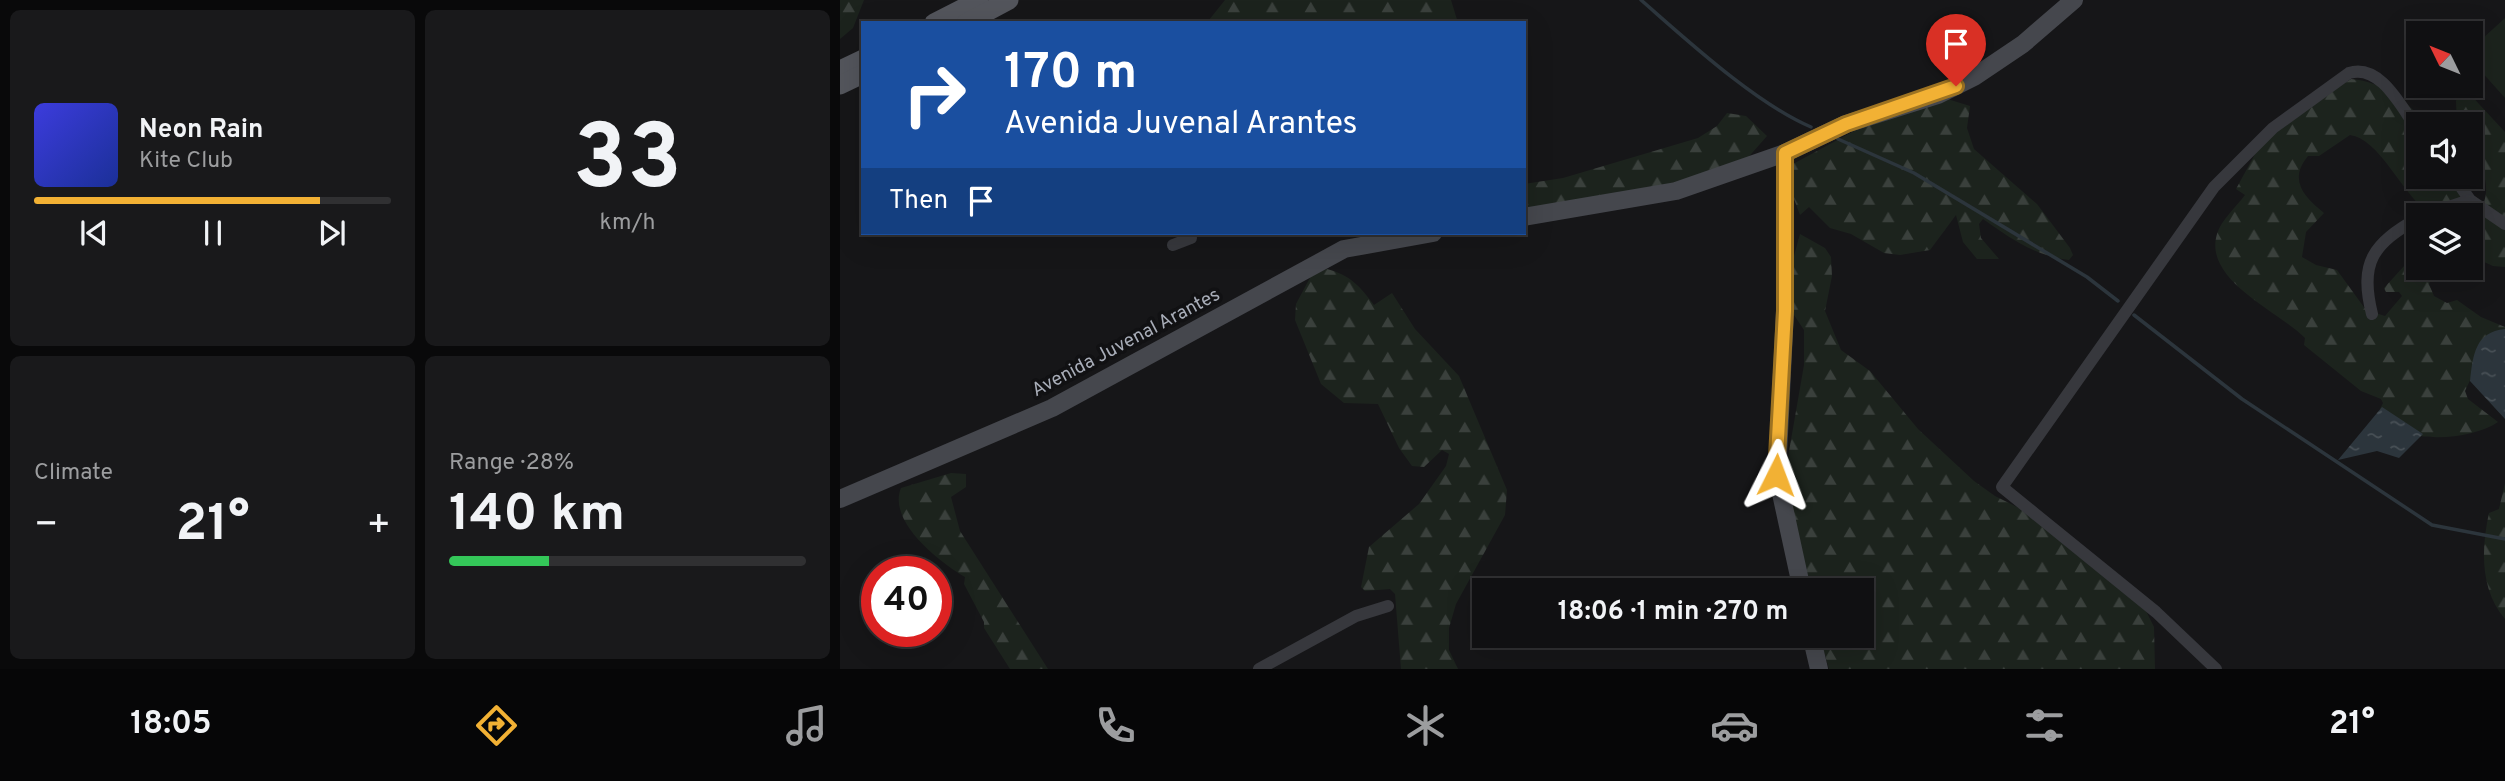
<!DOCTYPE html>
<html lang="en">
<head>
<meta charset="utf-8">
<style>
	:root { --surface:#101012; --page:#19191b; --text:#f1f3f6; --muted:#9c9d9f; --line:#303032; --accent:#f2b134 }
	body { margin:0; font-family:Overpass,sans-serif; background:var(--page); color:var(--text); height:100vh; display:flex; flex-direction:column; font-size:26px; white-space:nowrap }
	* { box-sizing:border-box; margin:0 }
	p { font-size:23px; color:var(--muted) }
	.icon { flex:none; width:38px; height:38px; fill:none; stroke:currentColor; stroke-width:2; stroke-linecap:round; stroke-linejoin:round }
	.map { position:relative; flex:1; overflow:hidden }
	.drawer { display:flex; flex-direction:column; gap:10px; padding:10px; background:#09090a; width:840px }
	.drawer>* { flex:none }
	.guide { position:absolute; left:21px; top:21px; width:665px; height:214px; border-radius:0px; box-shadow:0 7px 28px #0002,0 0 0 2px var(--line); background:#1a4fa0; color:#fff; overflow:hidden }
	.needle { width:46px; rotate:313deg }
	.tools { position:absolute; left:1566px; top:21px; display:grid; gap:14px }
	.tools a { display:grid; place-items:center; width:77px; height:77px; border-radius:0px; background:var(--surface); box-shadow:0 7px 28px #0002,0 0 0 2px var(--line); font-size:35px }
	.speed { position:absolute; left:21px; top:556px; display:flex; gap:14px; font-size:35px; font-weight:700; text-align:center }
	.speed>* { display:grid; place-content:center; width:91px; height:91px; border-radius:50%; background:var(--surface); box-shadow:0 7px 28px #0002,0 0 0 2px var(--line); line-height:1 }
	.speed .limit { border:10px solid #d22; background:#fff; color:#111 }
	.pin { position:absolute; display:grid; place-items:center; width:60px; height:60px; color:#fff; margin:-72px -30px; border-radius:50% 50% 50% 0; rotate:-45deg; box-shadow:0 0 7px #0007 }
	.pin .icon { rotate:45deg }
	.me { position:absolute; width:77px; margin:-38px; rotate:3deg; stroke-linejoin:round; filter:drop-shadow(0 0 5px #0008) }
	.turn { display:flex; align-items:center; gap:24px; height:147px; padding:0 28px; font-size:32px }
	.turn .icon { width:91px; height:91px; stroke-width:2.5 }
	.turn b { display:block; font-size:49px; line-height:60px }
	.then { display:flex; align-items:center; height:66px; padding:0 28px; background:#0003; gap:14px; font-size:26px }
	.big { font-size:52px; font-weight:700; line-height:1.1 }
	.drawer .widget { flex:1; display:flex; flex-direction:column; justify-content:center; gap:10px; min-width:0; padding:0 24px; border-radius:10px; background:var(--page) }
	.drawer .dial { align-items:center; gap:0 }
	.dial b { font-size:91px; line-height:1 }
	.song { display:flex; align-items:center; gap:21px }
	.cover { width:84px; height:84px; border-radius:10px; background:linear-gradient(135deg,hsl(240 70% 55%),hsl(230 70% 35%)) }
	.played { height:7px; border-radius:4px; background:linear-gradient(90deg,var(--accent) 80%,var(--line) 80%) }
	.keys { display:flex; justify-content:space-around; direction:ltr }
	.heat { display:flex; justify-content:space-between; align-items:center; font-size:38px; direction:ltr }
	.charge { height:10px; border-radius:5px; background:linear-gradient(90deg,#34c759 28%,var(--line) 0) }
	.drawer .tiles { flex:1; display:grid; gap:10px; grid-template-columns:repeat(2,1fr) }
	.trip { position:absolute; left:632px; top:578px; width:402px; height:70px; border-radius:0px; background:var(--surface); box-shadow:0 7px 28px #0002,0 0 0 2px var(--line); font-weight:700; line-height:70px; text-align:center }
	.tabs { display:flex; height:112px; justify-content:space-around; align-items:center; background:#060607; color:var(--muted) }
	.tabs .icon { width:49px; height:49px }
	.tabs .selected { color:var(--accent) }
	.tabs b { font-size:32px; color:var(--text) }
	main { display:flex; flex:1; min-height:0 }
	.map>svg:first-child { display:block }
	.forest { fill:url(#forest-firs) }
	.park { fill:#1c231d }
	.water { fill:url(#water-ripples) }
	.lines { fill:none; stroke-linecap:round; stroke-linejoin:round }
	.stream { stroke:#2c353c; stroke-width:3.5 }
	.street { stroke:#37383d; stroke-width:12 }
	.secondary { stroke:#45474d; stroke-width:18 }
	.primary { stroke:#53555c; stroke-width:19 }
	.route-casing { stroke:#9d7322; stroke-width:18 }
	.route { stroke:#f2b134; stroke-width:12 }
	.labels { text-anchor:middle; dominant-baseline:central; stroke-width:7; stroke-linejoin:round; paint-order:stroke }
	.street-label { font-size:19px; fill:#a8adb8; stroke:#111113 }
</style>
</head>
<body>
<main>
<section class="drawer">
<div class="tiles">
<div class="widget">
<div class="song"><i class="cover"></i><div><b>Neon Rain</b><p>Kite Club</p></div></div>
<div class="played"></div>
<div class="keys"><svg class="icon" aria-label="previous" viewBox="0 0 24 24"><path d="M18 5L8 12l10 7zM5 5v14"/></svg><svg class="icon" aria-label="pause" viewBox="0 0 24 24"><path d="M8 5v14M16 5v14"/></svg><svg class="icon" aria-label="next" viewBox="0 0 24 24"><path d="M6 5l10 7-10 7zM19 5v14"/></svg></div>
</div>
<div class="widget dial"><b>33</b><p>km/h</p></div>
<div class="widget"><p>Climate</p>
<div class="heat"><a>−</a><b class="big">21°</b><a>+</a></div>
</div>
<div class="widget"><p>Range · 28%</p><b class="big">140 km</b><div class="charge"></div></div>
</div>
</section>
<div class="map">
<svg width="1665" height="669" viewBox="0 0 1665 669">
	<defs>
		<pattern id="forest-firs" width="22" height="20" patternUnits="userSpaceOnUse" patternTransform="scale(1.75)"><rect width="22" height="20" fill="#1c231d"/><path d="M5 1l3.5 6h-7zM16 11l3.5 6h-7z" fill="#3a403c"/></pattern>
		<pattern id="water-ripples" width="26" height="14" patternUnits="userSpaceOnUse" patternTransform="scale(1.75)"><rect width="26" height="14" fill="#2c353c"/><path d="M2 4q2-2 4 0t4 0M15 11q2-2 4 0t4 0" fill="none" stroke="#485056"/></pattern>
	</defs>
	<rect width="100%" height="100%" fill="#161618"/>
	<g class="forest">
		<path d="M0,0H24L13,28L0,39Z"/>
		<path d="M385,0H611L618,23L369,20Z"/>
		<path d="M1511,79C1544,82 1565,100 1587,124H1578V177H1628V181L1615,215H1585V210C1561,191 1539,139 1510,135L1479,156H1468C1448,180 1464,197 1484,213L1466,232L1462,257L1476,265L1497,270L1526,310L1545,316L1562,296L1559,292H1546L1544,288L1565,265L1568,233L1578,224V268H1595L1589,284L1594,296L1607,303L1617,300L1641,317L1665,327V355L1632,376L1625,391L1628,399L1658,422C1636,437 1590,442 1565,432C1556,428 1547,416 1540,409L1543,403L1541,399L1521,391L1464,345L1465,338C1438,311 1363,280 1377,234C1381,220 1397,206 1405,195L1396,189L1427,132Z"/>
		<path d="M1620,88L1626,90L1665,132V267L1653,266L1631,256C1631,206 1665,201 1631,149V124H1617L1616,101Z"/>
		<path d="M1101,97L1130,106L1127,128L1134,149L1197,204L1230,248L1233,255L1229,260C1195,256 1170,238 1143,219L1139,224L1141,238L1159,259H1137L1123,242L1116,215L1090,250L1060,255L1044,253L1011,234L990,228L969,207L960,215L954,199L953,164L1014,131Z"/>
		<path d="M887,113L906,116L927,136L905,161L891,172L684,218V184L723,178L858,138L877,126Z"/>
		<path d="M960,234L985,248L991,257L992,276L985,311L1001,350L1030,371L1078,429L1134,481L1155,496L1209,523L1305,609L1314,627L1315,669H989L979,635H1022V590H968L950,505L948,457L964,365V330L954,315L952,301L954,256Z"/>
		<path d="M487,269C510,275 520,286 534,305L552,293L575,329L619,376L667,490L665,515L616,604L609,628V650L618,669H561L555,594L550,589L525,591L521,587L529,547L579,504L606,466L609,454L602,450L584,467L572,466L559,448L538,404L504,403L481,384L455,320L456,304L472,274Z"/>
		<path d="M111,473L126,474V487L111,497L120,531L208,669H170L144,628V622L124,584L125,577C101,563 47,522 61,488Z"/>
		<path d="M1665,483V619C1640,590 1641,549 1649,513L1659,509Z"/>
	</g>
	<path class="park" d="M1665,18V98L1631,60V49Z"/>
	<g class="water">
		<path d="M1665,329V419L1630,381C1633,355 1635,332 1665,329Z"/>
		<path d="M1542,407L1583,434L1559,458L1537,451L1498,460Z"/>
	</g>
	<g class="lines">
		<g class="stream">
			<path d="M801,0C848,41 915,103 971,127"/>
			<path d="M998,139L1074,173L1247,277L1278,301"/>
			<path d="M1294,315L1402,399L1592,525L1665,539"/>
		</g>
		<g class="street">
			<path d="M1614,177L1630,200L1665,224"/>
			<path d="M1584,215L1630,200"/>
			<path d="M333,245L351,238"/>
			<path d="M1532,314C1519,262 1533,244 1578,218"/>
			<path d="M419,669L516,616L548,606"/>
			<path d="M1376,669L1316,612L1162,487L1374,187L1433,128L1509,73C1541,63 1562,109 1578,130"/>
		</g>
		<g class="secondary">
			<path d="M945,153V311L937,475L962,590"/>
			<path d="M684,217L836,191L945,153L1006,124L1098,95L1134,77L1183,44L1234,0"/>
			<path d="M0,499L212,408L504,249L593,233"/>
			<path d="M971,635L979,669"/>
		</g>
		<g class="primary">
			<path d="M94,23L139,0"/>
			<path d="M126,23L169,0"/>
			<path d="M0,70L23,59"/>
			<path d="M0,85L23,74"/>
		</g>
	</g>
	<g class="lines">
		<g class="route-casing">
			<path id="route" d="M936,475L945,311V153L1006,124L1116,86"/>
		</g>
		<use href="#route" class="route"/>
	</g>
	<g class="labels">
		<g class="street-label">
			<text transform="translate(286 343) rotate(-28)">Avenida Juvenal Arantes</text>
		</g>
	</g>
</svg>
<div class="tools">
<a><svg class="needle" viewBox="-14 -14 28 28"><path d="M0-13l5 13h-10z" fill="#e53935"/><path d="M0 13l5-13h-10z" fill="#9c9d9f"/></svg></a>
<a><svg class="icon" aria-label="sound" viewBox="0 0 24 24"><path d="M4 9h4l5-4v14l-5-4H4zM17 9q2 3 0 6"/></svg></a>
<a><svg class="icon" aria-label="layers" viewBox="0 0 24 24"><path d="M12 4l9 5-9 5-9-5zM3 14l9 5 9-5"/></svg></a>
</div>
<div class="speed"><div class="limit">40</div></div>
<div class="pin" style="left:1116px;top:86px;background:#d93025"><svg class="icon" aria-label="arrive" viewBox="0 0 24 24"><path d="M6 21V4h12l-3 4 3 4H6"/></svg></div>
<svg class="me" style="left:936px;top:475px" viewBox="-20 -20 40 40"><path d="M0-17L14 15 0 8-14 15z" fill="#f2b134" stroke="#fff" stroke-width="4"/></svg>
<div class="trip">18:06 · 1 min · 270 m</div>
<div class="guide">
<div class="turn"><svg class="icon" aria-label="right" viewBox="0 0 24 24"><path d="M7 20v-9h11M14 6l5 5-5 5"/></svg><div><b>170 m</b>Avenida Juvenal Arantes</div></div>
<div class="then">Then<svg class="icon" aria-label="arrive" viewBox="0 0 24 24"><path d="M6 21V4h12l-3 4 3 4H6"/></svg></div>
</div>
</div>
</main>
<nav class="tabs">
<b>18:05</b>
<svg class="icon selected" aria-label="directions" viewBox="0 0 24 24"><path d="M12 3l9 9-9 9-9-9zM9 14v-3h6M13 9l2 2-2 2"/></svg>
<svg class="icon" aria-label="music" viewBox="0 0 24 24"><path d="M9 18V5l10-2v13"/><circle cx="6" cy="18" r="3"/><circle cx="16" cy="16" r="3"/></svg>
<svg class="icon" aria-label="phone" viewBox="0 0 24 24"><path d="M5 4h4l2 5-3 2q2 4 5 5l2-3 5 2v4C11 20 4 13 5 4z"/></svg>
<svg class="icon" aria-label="climate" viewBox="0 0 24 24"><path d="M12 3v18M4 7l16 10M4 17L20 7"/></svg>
<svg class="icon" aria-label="car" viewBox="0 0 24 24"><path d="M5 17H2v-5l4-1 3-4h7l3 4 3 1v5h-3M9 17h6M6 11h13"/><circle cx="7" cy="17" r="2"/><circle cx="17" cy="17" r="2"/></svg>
<svg class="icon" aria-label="filters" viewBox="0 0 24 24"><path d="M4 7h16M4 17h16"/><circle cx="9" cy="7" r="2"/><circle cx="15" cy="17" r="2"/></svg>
<b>21°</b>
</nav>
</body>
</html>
